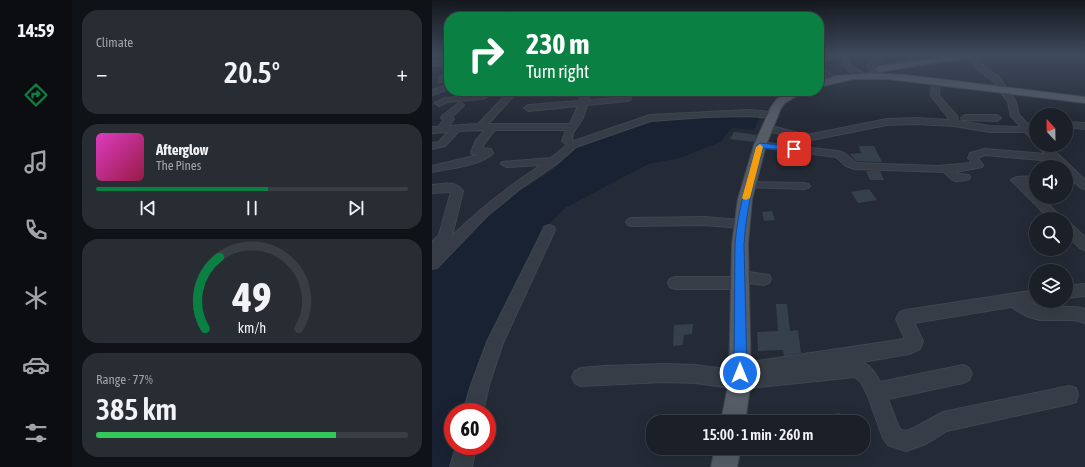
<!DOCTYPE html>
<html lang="en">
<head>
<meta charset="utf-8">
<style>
	:root { --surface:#1b2028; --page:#282d34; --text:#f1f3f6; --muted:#a0a3a8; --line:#393e45; --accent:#0b8043 }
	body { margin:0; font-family:"Asap Condensed",sans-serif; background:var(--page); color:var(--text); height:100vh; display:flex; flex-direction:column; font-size:15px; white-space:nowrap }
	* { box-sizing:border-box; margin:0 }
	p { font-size:13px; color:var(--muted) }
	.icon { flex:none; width:22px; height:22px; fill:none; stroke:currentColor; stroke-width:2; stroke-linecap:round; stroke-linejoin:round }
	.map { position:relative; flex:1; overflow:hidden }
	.sheet { display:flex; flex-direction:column; gap:10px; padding:10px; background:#0f1216; width:360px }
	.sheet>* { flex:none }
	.hud { position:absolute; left:12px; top:12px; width:380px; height:84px; border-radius:16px; box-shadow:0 4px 16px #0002,0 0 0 1px var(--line); background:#0b8043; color:#fff; overflow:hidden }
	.needle { width:26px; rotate:338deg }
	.fabs { position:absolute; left:597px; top:108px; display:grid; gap:8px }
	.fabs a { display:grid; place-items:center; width:44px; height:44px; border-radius:50%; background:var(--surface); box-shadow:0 4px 16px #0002,0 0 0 1px var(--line); font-size:20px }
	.speed { position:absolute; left:12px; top:403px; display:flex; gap:8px; font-size:20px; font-weight:700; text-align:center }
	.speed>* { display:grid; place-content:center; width:52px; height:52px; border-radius:50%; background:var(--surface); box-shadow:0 4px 16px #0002,0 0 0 1px var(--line); line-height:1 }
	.speed .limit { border:6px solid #d22; background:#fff; color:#111 }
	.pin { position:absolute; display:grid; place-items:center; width:34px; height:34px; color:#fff; margin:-17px; border-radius:8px; box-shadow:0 2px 6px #0006 }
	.me { position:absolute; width:44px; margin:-22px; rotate:0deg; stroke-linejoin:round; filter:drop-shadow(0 0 3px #0008) }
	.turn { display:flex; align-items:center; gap:14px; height:84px; padding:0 16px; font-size:18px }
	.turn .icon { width:52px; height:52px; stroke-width:2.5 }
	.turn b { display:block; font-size:28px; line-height:34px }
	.big { font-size:30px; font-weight:600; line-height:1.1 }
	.sheet .tile { flex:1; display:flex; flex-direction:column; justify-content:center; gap:6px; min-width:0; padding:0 14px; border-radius:16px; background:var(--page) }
	.sheet .dial { align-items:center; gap:0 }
	.dial svg { height:104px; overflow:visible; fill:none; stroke:var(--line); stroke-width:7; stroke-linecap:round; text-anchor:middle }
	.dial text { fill:var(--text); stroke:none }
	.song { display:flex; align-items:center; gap:12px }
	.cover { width:48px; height:48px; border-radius:6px; background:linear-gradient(135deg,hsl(310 70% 55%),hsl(340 70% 35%)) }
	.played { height:4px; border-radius:2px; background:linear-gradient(90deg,var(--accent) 55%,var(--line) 55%) }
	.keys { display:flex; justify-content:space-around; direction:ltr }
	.heat { display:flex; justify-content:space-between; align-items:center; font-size:22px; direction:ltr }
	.charge { height:6px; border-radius:3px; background:linear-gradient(90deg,#34c759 77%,var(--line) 0) }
	.trip { position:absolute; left:214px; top:415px; width:224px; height:40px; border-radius:16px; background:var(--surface); box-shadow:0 4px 16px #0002,0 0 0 1px var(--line); font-weight:600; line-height:40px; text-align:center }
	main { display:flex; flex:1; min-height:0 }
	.menu { display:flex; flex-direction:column; width:72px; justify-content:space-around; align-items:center; background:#0b0d10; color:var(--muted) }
	.menu .icon { width:28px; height:28px }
	.menu .current { color:var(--accent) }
	.menu b { font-size:18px; color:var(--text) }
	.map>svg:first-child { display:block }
	.water { fill:#182232 }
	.building { fill:#363f4c }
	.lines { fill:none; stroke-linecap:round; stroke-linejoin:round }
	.minor-casing { stroke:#404650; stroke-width:2 }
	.major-casing { stroke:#404650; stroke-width:2 }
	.minor { fill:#373d46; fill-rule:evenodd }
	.major { fill:#555c66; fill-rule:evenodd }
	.route { fill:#1a73e8; stroke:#114b97 }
	.slow { fill:#f59e0b }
</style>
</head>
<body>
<main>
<nav class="menu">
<b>14:59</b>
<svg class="icon current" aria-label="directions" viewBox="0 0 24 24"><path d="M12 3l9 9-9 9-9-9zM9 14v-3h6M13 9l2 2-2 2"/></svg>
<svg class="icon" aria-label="music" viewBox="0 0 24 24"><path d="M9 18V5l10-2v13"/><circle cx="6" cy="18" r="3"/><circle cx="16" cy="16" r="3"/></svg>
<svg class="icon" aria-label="phone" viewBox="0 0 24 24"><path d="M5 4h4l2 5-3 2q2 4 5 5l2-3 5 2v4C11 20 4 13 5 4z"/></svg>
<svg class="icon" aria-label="climate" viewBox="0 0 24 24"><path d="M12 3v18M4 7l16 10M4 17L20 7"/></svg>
<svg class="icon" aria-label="car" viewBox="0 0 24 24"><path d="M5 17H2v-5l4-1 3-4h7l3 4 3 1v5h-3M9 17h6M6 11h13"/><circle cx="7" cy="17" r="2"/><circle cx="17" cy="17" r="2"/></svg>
<svg class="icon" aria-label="filters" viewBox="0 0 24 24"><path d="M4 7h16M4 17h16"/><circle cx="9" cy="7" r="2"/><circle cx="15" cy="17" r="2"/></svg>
</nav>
<section class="sheet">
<div class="tile"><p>Climate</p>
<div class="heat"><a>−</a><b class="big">20.5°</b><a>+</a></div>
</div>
<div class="tile">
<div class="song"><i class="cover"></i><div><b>Afterglow</b><p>The Pines</p></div></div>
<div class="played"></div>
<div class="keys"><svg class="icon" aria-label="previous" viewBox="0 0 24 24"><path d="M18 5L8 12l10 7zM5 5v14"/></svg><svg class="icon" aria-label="pause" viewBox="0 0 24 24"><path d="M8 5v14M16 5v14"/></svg><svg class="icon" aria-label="next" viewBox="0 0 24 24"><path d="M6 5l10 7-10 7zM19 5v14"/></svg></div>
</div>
<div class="tile dial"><svg viewBox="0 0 100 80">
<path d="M14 69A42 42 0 1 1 86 69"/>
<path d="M14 69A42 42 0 0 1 25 14" stroke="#0b8043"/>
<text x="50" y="56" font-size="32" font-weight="700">49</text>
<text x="50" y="72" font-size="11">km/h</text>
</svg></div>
<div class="tile"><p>Range · 77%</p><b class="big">385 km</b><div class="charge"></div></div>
</section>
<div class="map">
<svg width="653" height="467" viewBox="0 0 653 467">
	<rect width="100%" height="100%" fill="#242b36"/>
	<path class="water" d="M273,115L328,116L322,130L300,128L288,142L248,158L220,163L210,167L133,208L111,230L36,412H21V446H30L23,467H0V270L67,204L118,172L126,165L136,153L147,146L218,120Z"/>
	<g class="building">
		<path d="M302,132L325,135L322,142L298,139Z"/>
		<path d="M427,146H442L450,162L424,161L418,154L429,153Z"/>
		<path d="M434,171H448L452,180H438Z"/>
		<path d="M437,189L445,200L426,203L419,192Z"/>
		<path d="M340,211L343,220L332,221L330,212Z"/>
		<path d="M344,304H355L358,331L366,330L369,353L352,356L351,350L326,351L325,332L346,331Z"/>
		<path d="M261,324L260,334L252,335L251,345L241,346L242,325Z"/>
		<path d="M408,413L411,422H378V418Z"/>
	</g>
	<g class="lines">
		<g class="minor-casing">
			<g id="minor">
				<path d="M391,55H397V60L387,64V60L391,59Z"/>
				<path d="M409,55H415L419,66L430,72V76C417,77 412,65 409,55Z"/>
				<path d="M468,55C478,54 491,55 498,63L493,64L487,61Z"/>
				<path d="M504,55H511L517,59L512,60Z"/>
				<path d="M533,55H539L552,66L567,77L584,102L587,115L604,132V141L601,140L593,132H558L522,126L483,124L455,125L375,141L332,130L330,128L335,125L375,135L455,119L483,118L518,120L499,96L500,81L504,79L508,81L507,96L525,116L526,121L558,126L589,127L579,116L576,102L561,81L546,70Z"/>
				<path d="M446,56H450V60L442,65L445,70L444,72H438L435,64L444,59Z"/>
				<path d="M17,61V65L0,66V62Z"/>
				<path d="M387,65L404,78V82H398L387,71Z"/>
				<path d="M14,72H17V82H7V78Z"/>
				<path d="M17,84V89L0,95V90Z"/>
				<path d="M49,91H58L57,93L59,95L50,99L15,102L7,106L3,103L13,98L49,95Z"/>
				<path d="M78,91H86L56,124H138L146,106L96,111L92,108L96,105L147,101L151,91H159L156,100L198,97L199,99L195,101L155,105L151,118L141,133L140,140L142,141L218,115L316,110L340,112L344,115L340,118L316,116L274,117L219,121L144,147L126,163L88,189L55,216L5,268L0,269V242L7,235L19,192L0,193V185C12,184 23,180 31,191L20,236C49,208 76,187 109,165L74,167L69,164L70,162L119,158L135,145L130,141L134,130H63L54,141L50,148L59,149L61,153C51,165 15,169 0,172V166L46,155L40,154L39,152L44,140L53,130L27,131L13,146L0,149V143L7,142L16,132L0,133V127H6L12,120L9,118L10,116L28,102L32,105L20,117L22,119L17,126L46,124Z"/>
				<path d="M533,115H565L569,118L565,121L530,120L529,118Z"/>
				<path d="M636,122L653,123V129L634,127V123Z"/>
				<path d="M328,142L406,151L412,153L424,163L506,166L540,163L536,158L538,153L553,149L613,154L605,145H616L653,180V189L649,188L634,175V167H626L620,161L553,155L546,158L551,165L550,167L524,172L526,174L537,175L538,177L537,179C524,183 521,182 512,172L423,169L414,166L404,157L325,147L323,145L325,143Z"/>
				<path d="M604,176V182L594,183L604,192V197H609L631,219H618L579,180L585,177Z"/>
				<path d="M317,182L372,183L376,184L378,186L376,188L372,189L313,187L311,185L313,183Z"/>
				<path d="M272,217L309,220L313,221L315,224L313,227L309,228L272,225L200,226L196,225L194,222L196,219L200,218Z"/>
				<path d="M634,223L639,224L653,237V250L648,248L634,235Z"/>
				<path d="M117,225L122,227L123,230L71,343L57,385L51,412H31L39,385L55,342L111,230L112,227Z"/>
				<path d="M309,271L337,275L339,279L337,283L332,285L315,283L313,287L308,289H243L238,287L236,283L238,279L243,277H302L304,273Z"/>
				<path d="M653,284V296L634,298V286Z"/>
				<path d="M604,290V301H608L599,303C616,312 635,303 653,309V323L642,320H607L594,316L579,307L482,323L491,341L488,349L477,354L430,362C439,366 443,373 448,382L531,365L537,368L540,374L537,380L531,383L456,399L466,425L469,430L474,431L482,428L511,412L637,386L644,388L646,395L644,402L637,404L515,431L494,444L474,451L456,445L451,438L436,396L429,382L423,377L308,389L263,383L233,382L149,386L143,383L140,377L143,371L149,368L172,366L233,364L263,365L309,371L312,365L318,362L473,339L464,319L468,312L474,310Z"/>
				<path d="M24,446H44L40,467H18Z"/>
			</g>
		</g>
		<g class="major-casing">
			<g id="major">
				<path d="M524,55H542L538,57L447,72L443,69L447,66Z"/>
				<path d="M438,73L474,75L653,97V103L456,79H421L387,87V81L404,76Z"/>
				<path d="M361,91H373L353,103L349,108L334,145L320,199L316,244L319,380L313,422H289L297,380L300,244L306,199L322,145L339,107L345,99Z"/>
				<path d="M283,448H309L305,467H279Z"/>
			</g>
		</g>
		<use href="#minor" class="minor"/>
		<use href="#major" class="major"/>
	</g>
	<linearGradient id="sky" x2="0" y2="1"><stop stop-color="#14181e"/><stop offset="0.46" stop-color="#3f4a5d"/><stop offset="1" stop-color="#3f4a5d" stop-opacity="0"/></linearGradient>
	<rect width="653" height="120" fill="url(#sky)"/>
	<path class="route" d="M328,143L362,147L366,149L362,151L331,148C322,180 314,211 312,244L315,373L313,377L308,379L304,377L302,373L303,244C306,210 315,178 325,145Z"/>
	<path class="slow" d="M328,144L331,147L318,198L314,200L311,199L310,198L324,147Z"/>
</svg>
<div class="fabs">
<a><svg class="needle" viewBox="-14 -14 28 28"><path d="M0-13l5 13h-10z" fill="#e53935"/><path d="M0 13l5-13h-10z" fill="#a0a3a8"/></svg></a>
<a><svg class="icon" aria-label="sound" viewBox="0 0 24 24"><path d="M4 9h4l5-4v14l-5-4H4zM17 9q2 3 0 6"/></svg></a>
<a><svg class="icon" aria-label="search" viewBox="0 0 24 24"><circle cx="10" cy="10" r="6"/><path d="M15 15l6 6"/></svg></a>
<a><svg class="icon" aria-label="layers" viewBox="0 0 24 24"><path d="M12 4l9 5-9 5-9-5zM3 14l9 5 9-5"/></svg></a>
</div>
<div class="speed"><div class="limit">60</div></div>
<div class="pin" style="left:362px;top:149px;background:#d93025"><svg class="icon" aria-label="arrive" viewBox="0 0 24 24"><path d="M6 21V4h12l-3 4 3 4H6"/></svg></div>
<svg class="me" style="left:308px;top:373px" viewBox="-20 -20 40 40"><circle r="17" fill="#1a73e8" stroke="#fff" stroke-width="3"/><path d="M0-11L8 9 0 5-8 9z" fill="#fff"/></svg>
<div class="trip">15:00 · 1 min · 260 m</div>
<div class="hud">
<div class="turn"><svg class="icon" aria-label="right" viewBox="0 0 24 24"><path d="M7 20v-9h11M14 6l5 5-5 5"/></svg><div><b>230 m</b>Turn right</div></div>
</div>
</div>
</main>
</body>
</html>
